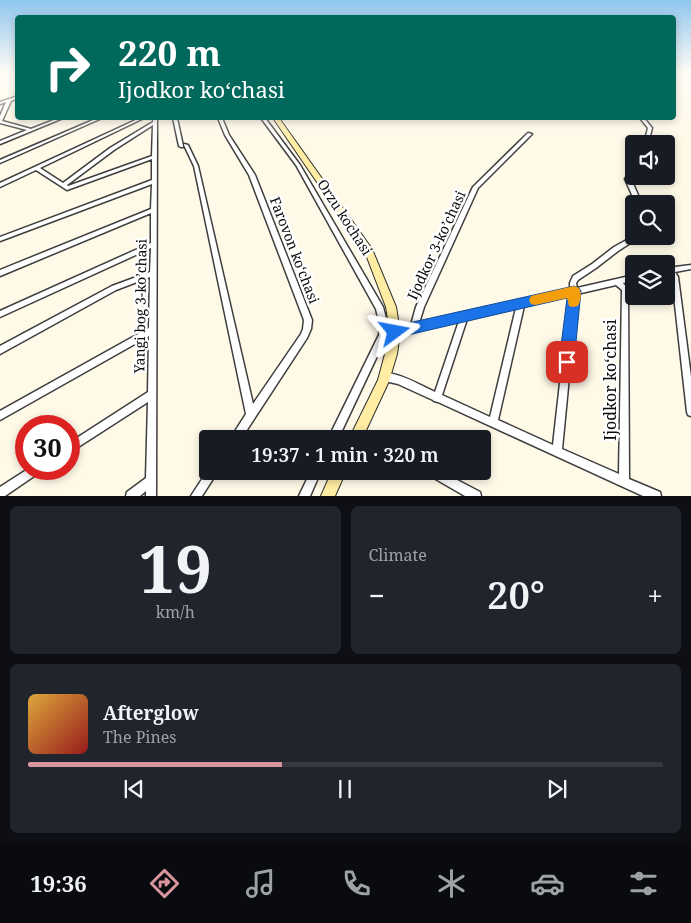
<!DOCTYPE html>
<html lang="en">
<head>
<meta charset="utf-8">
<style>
	:root { --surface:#171b24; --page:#20242c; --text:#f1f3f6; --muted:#9ea1a6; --line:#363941; --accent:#da949e }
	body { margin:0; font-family:"Noto Serif",serif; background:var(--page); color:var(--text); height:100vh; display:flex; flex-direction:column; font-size:19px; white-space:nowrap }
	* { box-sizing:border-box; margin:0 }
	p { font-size:16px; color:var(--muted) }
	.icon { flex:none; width:28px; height:28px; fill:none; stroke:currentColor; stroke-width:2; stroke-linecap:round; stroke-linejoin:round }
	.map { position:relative; height:496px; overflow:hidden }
	.side { display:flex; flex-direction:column; gap:10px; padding:10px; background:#0d0f14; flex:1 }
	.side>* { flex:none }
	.banner { position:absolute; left:15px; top:15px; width:661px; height:105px; border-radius:5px; box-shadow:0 2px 8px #0003; background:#00695c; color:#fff; overflow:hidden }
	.fabs { position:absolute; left:625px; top:135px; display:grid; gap:10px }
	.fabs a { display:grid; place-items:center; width:50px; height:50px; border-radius:5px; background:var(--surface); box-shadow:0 2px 8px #0003; font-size:25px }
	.speed { position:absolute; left:15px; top:415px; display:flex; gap:10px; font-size:25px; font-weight:700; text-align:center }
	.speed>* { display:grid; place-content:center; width:65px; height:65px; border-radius:50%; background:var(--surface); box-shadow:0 2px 8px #0003; line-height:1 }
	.speed .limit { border:8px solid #d22; background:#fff; color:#111 }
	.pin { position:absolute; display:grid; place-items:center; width:42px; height:42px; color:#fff; margin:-21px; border-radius:10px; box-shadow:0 2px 8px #0006 }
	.me { position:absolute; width:55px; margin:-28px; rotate:77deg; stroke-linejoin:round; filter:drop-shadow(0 0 4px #0008) }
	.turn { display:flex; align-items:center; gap:18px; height:105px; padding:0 20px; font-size:22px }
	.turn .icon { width:65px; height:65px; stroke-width:2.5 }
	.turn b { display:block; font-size:35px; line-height:42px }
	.big { font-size:38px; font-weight:600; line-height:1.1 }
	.side .tile { flex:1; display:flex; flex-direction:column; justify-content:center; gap:8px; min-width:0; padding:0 18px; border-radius:8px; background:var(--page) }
	.side .dial { align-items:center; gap:0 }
	.dial b { font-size:65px; line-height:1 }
	.song { display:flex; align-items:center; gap:15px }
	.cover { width:60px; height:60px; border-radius:8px; background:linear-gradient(135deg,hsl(40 70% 55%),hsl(0 70% 35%)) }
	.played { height:5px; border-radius:2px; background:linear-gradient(90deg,var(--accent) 40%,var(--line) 40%) }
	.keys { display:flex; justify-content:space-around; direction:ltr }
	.heat { display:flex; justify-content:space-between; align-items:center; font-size:28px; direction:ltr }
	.side .tiles { flex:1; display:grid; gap:10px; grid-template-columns:1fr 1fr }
	.tile:last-child { grid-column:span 2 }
	.trip { position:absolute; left:199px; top:430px; width:292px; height:50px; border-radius:5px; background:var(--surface); box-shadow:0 2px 8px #0003; font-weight:600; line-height:50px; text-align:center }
	.tabs { display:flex; height:80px; justify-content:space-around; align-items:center; background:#090b0e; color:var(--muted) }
	.tabs .icon { width:35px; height:35px }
	.tabs .on { color:var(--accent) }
	.tabs b { font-size:22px; color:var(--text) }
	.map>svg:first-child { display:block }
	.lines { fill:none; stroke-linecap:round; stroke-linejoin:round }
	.minor-casing { stroke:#3e3e3e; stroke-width:3 }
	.secondary-casing { stroke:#2d2d2d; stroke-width:2 }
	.minor { fill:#fff; fill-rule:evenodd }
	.secondary { fill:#ffeda3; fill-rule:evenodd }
	.route { fill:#1a73e8; stroke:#114b97 }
	.slow { fill:#f59e0b }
	.labels { text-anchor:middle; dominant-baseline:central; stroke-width:5; stroke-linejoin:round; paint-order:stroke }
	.street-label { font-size:14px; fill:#0b0b0b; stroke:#fff }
	.near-street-label { font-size:16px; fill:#0b0b0b; stroke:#fff }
</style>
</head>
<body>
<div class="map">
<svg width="691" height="496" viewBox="0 0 691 496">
	<rect width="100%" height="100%" fill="#fff9e8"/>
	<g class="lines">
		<g class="minor-casing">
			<g id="minor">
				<path d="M18,96V98L11,101L2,121L31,129L59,118H63L0,144V141L27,130L0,123V116L6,102L0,104V102Z"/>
				<path d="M98,118H102L0,163V160Z"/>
				<path d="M140,118H144L40,168L63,183L110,148L153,122V118H157L156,496H146V491L140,496H126L127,492L146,478L148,402L72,451L69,453V443L148,392L149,336L0,420V411L149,328L150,277L116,290L0,354V346L112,286L150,272L151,248L0,317V311L151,243V213L0,276V270L151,209L152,184L0,241V237L152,180V159L67,190L36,170L0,187V183ZM153,125L152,156L68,186L67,185L114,150Z"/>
				<path d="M173,118H177L183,146V147H181L179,146Z"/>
				<path d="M218,118H222L229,135L255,175L312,320L311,329L307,338L241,439H230L246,414L194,166L184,145V144L188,145L198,166L253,404L301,334L303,329L304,320L249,175L225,135Z"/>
				<path d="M261,118H265L300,165L383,307L388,326L387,335L338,439H328L379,335L380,326L376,309L296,165Z"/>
				<path d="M640,118H644L652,128L648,144H644L648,128Z"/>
				<path d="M528,133L532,134L478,188L424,307L419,323L570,290V283L573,276L592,264L614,247L634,236H641L618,251L596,268L578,280L576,283L577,288L634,275V281L623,283L628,289L629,479L660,492L661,496H643L438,402L434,401L433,400L398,384L381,380L380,377L381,374C396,370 421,386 435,392L459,321L395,335L392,334L391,332L392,330L411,325L416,307L473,187ZM616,285L622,290L619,474L562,449L577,294ZM570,295L553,445L498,420L524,306ZM516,308L490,417L442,395L467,319Z"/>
				<path d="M632,170H634V175L631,179L642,204H636L625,179Z"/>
				<path d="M691,265V269L675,272L678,277L691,377V416L688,415L687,412L672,278L668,273H666L667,268Z"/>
				<path d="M358,428L372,436L374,439C366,439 357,441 353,433L355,430Z"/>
				<path d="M28,469H42L40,472L5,496H0V487Z"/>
				<path d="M208,470V471H218L202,496H191Z"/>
				<path d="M311,471H321L310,496H299Z"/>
				<path d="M425,471H440L480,492L481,496H465L427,474Z"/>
			</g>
		</g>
		<g class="secondary-casing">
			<g id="secondary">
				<path d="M273,118H279L372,249L396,307L400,332L397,354L389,381L362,439H349L378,380L385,354L390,332L386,307L365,252Z"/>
				<path d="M332,471H346L335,496H321Z"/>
			</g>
		</g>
		<use href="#minor" class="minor"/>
		<use href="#secondary" class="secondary"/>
	</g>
	<linearGradient id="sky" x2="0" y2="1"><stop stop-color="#8fc6ee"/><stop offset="0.51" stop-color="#fffcf5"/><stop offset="1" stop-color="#fffcf5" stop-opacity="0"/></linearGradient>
	<rect width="691" height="142" fill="url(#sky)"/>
	<path class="route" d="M574,286L579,288L581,291L574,362L572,367L567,369L561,367L559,362L567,298L395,338L390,336L388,332L390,328L395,326Z"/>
	<path class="slow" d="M574,286L579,288C582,293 581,300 578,306L573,307L569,306L567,298L535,305L531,304L529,300L531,296L535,295Z"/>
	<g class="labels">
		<g class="street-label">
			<text transform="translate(345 217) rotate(57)">Orzu kochasi</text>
			<text transform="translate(436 245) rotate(-65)">Ijodkor 3-koʼchasi</text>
			<text transform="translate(295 250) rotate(69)">Farovon koʻchasi</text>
			<text transform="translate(140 306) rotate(-89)">Yangi bog 3-koʼchasi</text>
		</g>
		<g class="near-street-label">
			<text transform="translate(610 380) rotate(-90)">Ijodkor koʻchasi</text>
		</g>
	</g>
</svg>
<div class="fabs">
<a><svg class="icon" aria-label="sound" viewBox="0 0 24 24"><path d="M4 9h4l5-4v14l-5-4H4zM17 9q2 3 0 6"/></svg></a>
<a><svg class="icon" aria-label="search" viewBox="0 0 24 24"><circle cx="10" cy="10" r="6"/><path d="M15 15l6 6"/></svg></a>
<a><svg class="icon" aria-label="layers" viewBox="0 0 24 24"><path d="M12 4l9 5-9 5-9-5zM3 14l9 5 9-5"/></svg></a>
</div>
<div class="speed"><div class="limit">30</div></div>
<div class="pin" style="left:567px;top:362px;background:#d93025"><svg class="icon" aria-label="arrive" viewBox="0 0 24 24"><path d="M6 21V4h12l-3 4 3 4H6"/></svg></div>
<svg class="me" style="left:395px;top:332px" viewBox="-20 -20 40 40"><path d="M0-17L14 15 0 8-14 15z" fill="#1a73e8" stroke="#fff" stroke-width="4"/></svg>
<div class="trip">19:37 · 1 min · 320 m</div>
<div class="banner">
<div class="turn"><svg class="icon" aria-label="right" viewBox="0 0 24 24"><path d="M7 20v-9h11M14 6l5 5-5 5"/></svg><div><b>220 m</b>Ijodkor koʻchasi</div></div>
</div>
</div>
<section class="side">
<div class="tiles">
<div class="tile dial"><b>19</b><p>km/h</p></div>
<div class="tile"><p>Climate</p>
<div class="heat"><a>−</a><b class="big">20°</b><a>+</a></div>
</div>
<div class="tile">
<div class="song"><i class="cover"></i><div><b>Afterglow</b><p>The Pines</p></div></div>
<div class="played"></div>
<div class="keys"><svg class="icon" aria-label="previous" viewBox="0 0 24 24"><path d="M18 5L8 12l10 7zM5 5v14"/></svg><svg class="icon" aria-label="pause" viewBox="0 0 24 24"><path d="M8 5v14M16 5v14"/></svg><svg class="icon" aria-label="next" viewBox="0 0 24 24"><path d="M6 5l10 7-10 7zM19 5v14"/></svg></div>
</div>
</div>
</section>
<nav class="tabs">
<b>19:36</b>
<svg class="icon on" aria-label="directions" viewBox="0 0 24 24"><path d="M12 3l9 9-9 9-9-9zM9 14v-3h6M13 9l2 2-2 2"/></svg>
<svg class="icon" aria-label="music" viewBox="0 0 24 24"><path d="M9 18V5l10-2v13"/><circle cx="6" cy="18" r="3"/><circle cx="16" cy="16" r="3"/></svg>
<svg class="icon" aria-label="phone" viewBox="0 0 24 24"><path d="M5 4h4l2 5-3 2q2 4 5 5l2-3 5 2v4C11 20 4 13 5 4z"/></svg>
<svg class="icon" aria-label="climate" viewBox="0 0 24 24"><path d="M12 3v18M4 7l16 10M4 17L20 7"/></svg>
<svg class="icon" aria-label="car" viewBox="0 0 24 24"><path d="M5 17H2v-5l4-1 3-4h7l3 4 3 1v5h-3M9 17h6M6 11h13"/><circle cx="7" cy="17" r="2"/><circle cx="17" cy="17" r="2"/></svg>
<svg class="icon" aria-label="filters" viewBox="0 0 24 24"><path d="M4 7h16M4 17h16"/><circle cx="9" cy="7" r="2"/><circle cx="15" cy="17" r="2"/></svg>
</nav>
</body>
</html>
